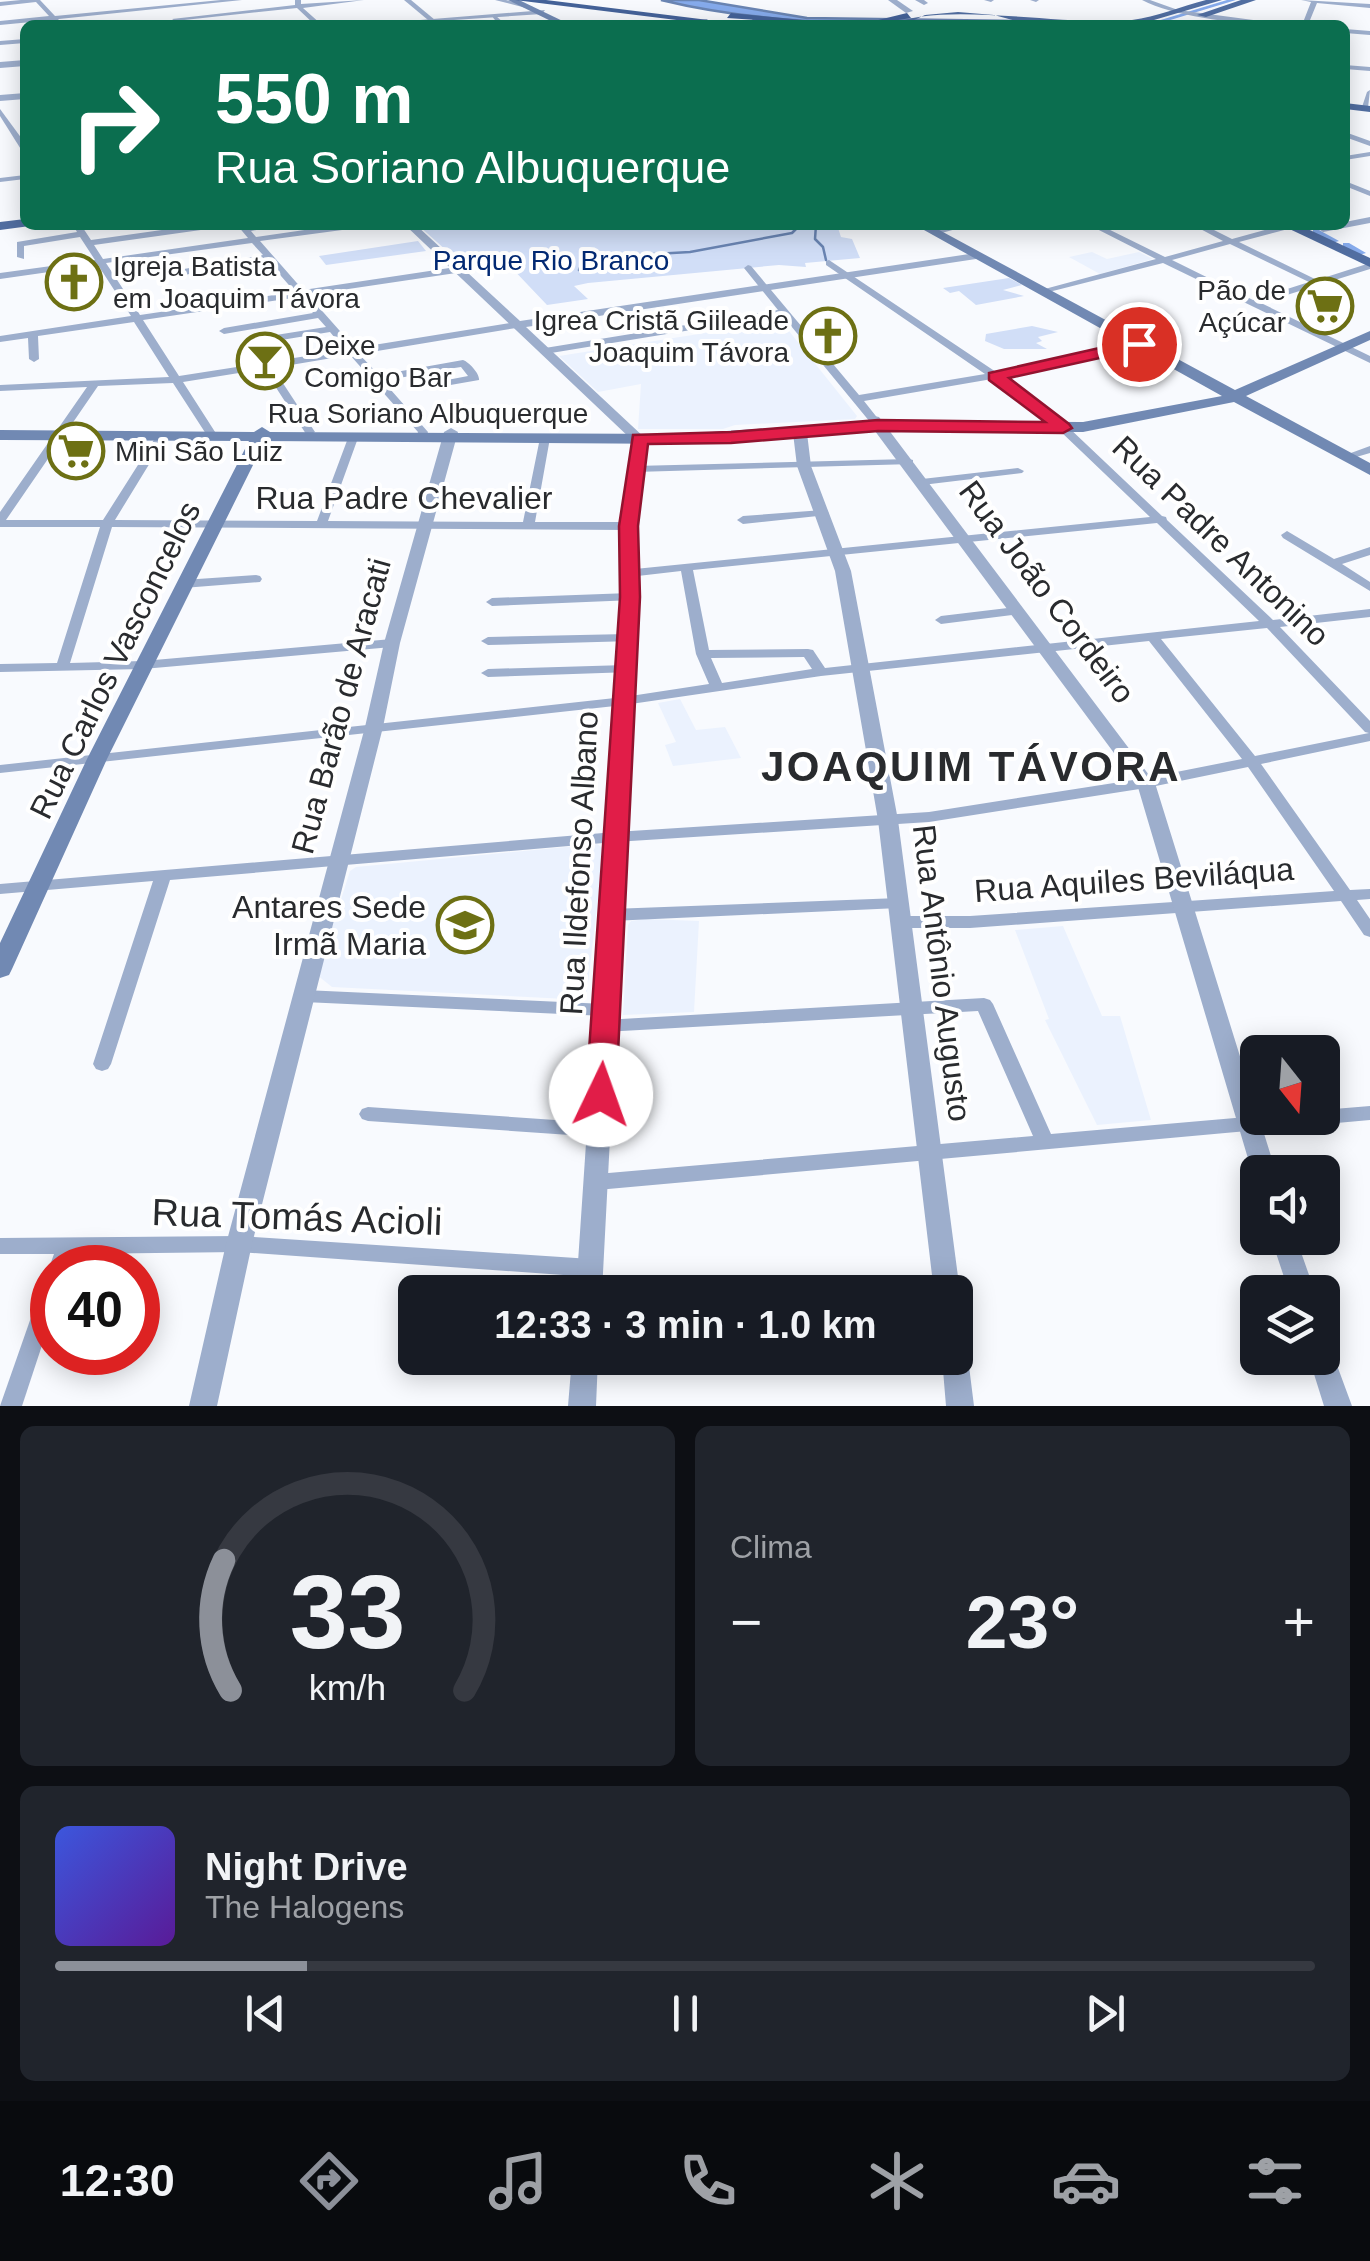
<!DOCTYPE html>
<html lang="pt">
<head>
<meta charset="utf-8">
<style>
	:root { --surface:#171b24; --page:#20242c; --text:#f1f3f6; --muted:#9ea1a6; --line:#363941; --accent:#8c9099 }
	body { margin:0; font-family:Helvetica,sans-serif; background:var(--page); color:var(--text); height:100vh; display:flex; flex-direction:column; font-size:38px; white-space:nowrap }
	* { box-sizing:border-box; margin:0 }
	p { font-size:32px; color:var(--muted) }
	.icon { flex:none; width:55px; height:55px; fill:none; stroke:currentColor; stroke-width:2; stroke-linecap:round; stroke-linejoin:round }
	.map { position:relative; height:1406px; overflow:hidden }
	.side { display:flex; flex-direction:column; gap:20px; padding:20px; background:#0d0f14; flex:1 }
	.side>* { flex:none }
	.guide { position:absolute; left:20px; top:20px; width:1330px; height:210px; border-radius:15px; box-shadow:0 5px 25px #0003; background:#0b6e4f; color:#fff; overflow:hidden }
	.needle { width:65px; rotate:163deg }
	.tools { position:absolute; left:1240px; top:1035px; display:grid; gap:20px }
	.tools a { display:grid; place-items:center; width:100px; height:100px; border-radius:15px; background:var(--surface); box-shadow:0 5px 25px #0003; font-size:50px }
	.speed { position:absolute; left:30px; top:1245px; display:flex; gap:20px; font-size:50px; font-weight:700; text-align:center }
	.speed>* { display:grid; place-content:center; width:130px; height:130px; border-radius:50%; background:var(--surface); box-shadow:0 5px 25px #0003; line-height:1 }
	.speed .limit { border:15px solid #d22; background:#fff; color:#111 }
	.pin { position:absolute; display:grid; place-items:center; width:85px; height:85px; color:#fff; margin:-42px; border:5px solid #fff; border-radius:50%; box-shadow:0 2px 10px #0007 }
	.me { position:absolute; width:110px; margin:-55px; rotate:3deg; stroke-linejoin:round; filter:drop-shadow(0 0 8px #0008) }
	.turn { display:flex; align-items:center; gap:35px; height:210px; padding:0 30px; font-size:45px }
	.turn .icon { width:130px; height:130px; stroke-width:2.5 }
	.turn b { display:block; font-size:70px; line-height:85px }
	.big { font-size:75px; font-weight:600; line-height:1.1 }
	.side .card { flex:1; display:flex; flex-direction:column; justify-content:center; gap:15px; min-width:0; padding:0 35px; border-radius:15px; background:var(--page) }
	.side .dial { align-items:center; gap:0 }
	.dial svg { height:260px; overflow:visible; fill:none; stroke:var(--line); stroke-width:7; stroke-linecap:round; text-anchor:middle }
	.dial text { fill:var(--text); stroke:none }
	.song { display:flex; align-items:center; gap:30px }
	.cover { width:120px; height:120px; border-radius:15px; background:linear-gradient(135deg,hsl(230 70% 55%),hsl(270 70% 35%)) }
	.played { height:10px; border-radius:5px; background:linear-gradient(90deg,var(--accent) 20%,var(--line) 20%) }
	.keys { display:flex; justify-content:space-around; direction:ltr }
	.heat { display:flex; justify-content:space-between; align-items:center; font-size:55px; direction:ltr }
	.side .tiles { flex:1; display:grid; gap:20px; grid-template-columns:1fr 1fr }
	.card:last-child { grid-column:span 2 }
	.trip { position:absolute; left:398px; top:1275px; width:575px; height:100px; border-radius:15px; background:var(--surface); box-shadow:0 5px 25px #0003; font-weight:600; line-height:100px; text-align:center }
	.menu { display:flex; height:160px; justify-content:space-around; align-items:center; background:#090b0e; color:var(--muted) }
	.menu .icon { width:70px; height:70px }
	.menu .current { color:var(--accent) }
	.menu b { font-size:45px; color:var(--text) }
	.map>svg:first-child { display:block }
	.built { fill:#ebf2fe }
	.green { fill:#d1def7 }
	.water { fill:#86abec; stroke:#6a85b3; stroke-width:2.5 }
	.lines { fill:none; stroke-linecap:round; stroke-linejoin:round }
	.stream { stroke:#6a85b3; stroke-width:2.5 }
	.canal { fill:#86abec; fill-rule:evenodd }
	.minor { fill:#9daecc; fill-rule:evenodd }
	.tertiary { fill:#9daecc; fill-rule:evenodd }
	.secondary { fill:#7189b3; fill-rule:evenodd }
	.primary { fill:#516ea1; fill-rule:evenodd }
	.trunk { fill:#446299; fill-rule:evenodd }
	.route { fill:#e11d48; stroke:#92132f; stroke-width:2.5 }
	.labels { text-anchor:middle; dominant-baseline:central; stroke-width:8; stroke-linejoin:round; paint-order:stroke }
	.far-park-label { font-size:28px; fill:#022973; stroke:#fff }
	.far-poi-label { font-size:28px; fill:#292b2e; stroke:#fff; text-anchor:start }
	.far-street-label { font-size:28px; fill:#292b2e; stroke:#fff }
	.street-label { font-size:32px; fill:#292b2e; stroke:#fff }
	.poi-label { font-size:32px; fill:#292b2e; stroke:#fff; text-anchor:end }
	.near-street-label { font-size:38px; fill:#292b2e; stroke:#fff }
	.district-label { font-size:42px; font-weight:bold; letter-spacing:2.5px; fill:#292b2e; stroke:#fff }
</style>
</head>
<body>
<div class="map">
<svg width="1370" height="1406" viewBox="0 0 1370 1406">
	<rect width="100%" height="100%" fill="#f8fafe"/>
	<g class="built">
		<path d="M1092,252L1107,259L1139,252L1153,259L1100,274L1069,257Z"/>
		<path d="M781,321L857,416L855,419L735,425L723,429H638L641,384L598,392L559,356Z"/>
		<path d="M680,699L696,730L725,727L741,758L673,766L665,745L676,742L658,703Z"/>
		<path d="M597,844L604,849L586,1000L332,987L317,975L350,871L356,867Z"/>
		<path d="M646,919L699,921L694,1012L623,1015L628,925L631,921Z"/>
		<path d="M1063,926L1102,1016H1120L1151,1120L1097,1125L1045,1020L1049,1019L1015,930Z"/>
	</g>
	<g class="green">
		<path d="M418,225H837L841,237L852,239L860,258L805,263L806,267L779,265L588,283L574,286L588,299L547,305L507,263L467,269Z"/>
		<path d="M418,241L426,251L326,265L319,256Z"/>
		<path d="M1009,278L1022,285L1003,290L1024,296L976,305L959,291L950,293L943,288Z"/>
		<path d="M1032,326L1058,332L1038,337L1042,341L1036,343L1047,349H1004L985,341L986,334Z"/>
	</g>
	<path class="water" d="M661,0H699L807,18L1020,21L1021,25C901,23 779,29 661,0Z"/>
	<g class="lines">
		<g class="stream">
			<path d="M816,225L815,239L823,247L826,260"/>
			<path d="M579,270L584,258L690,252L792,233L800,225"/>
		</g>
		<g class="canal">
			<path d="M1227,0H1236L1154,25H1144Z"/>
			<path d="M1040,22L1076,23L1079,25H1038Z"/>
			<path d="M1313,230H1319L1339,241L1332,243L1313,234Z"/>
			<path d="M1343,243H1349L1366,253L1359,255L1343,247Z"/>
		</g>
		<g class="minor">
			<path d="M21,0H40L55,16L221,0H242L59,19L56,22L52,20L0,25V21L49,16L36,2L0,6V2Z"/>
			<path d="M295,0H301V4L364,0L303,8L322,25H315L297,8L175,21L172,19L295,5Z"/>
			<path d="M404,0H411L441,25H434Z"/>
			<path d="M495,0H506L533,7L530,9Z"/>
			<path d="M984,0H994L991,2Z"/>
			<path d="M1030,0H1039L1036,2Z"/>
			<path d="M1142,0H1150L1178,10L1291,25C1249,25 1179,19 1142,0Z"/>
			<path d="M1301,0L1370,4V8L1317,3L1308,25H1302L1311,2Z"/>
			<path d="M491,15H495L506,25H499Z"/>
			<path d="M707,19L709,22L668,25L671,23Z"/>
			<path d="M1345,29L1370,31V35L1345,33Z"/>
			<path d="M25,39V43L0,45V41Z"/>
			<path d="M1345,65L1370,67V71L1345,69Z"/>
			<path d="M1370,90L1368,108L1361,110L1367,92Z"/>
			<path d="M0,109L25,143V151H22L0,116Z"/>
			<path d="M1345,132L1370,141V146L1345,137Z"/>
			<path d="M1370,152V156L1345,160V156Z"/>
			<path d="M25,175V179L0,182V178Z"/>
			<path d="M1345,181L1370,191V196L1345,186Z"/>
			<path d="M1370,217V223L1323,232L1319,229L1331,225H1345V222Z"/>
			<path d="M73,225H81L91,240L197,225H219L215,228L94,245L103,259L248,238L237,225H280L251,231L256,237L339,225H361L357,228L260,241L303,290L456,267L460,270L456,273L308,295L355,348L516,322L521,325L516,328L359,354L379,375L463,360C469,362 480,374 479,380L439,387L435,386L426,373L383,381L428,432L425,440L421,441L416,438L418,432L350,355L273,368L315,432L310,435L306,434L264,369L183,382L217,435L212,438L208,437L173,383L98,386L6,520H103L157,435L162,432L167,435L115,520L317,521L348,438L353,435L358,438L328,521L523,522L540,438L545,435L550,438L535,522H628L634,526L628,530L112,527L70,663L143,661L392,639L399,643L392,647L143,669L0,672V664L57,663L100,527H0V512L87,387L0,391V385L169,377L134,322L38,336L39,359L34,362L29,359L28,338L0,342V336L131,316L98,265L0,279V273L95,260L80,237L24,246V259L17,257V242L77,232ZM252,243L263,255L184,269L180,272L184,275L267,260L295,292L140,315L106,263ZM299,297L313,313L224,328L219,331L224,334L318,318L326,327L251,339L246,342L251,345L330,332L345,350L179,376L143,320ZM461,367L468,376L442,381L435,371Z"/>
			<path d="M955,225H971L934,235L930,232Z"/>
			<path d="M1089,225H1100L1165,257L1223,241L1193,225H1204L1232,239L1283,225H1293L1292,228L1239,242L1317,280L1370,263V269L1261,303L1370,356V363L1163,263L1041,294V290L1156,259ZM1230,244L1309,282L1253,300L1172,260Z"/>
			<path d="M829,260L996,372L1142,342V346L1003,377L1067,426L1162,516L1166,517L1167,520L1273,620L1370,609V617L1280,627L1370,721V741L1261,764L1350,890L1370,889V899L1357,900L1370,919V937L1364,935L1341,901L970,928H902L896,926L894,922L896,918L902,916H970L1334,891L1248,767L1146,788L929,822L615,842L170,880L111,1064L108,1069L102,1071L96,1069L93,1064L153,881L0,894V884L615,832L929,812L1146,778L1242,759L1149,641L821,676L624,705L0,773V765L624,697L709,684L696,654L681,571L629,577L623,573L625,570L1150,517L1059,430L992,379L864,401L879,420L878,422H870L782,315L545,354L540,351L545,348L778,310L744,268L748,265L751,266L859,395L985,374L826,265V261ZM1157,523L1259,621L825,668L813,650L808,649L709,650L693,570ZM1267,628L1365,732L1369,733L1255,756L1161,639ZM804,657L812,669L722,683L711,658Z"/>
			<path d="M1370,446V453L1346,460L1340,457Z"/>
			<path d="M909,459L913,460V464L635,472L629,469L635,466Z"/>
			<path d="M1018,468L1024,471L1022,473L922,485L916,482L922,479Z"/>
			<path d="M823,510L829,513L827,515L743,524L737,520L743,516Z"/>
			<path d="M1287,531L1334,559L1370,547V555L1342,564L1370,582V591L1283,538L1281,535Z"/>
			<path d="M256,575L260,576L262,579L260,582L183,588L177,584L183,580Z"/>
			<path d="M630,593L634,594L636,597L634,600L492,606L486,602L492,598Z"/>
			<path d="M1016,607L1022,611L1020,614L941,624L935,620L941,616Z"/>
			<path d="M628,634L633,635L635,638L633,641L488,645L481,641L488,637Z"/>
			<path d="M626,665L631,666L633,669L631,672L488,677L481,673L488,669Z"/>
			<path d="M899,898L905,899L907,903L905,907L899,908L611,921L605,919L603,915L605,911L611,909Z"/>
			<path d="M304,990L605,1004L611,1006L614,1010L611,1014L605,1016L304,1002L298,1000L295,996L298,992Z"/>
			<path d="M984,998L990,1000L993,1004L1051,1134L1258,1116V1118H1322V1110L1370,1106V1120L597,1190L590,1188L587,1182L590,1176L597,1174L1033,1136L978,1011L604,1032L598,1031L595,1026L598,1021L604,1020Z"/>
			<path d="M368,1107L599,1123L606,1125L608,1130L606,1135L599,1137L368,1121L362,1119L359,1114L362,1109Z"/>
			<path d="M239,1236L591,1259L598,1262L601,1268L598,1274L591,1277L239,1252L73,1254L69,1268H52V1274L49,1268L54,1254H0V1238Z"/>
			<path d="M52,1277V1315L22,1406H0L42,1286L45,1280Z"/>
		</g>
		<g class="tertiary">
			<path d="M888,0H897L913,11L906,13Z"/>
			<path d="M915,0H924L928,3L924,5Z"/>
			<path d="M545,10L542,14L379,25L383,23Z"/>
			<path d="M25,60V66L0,68V62Z"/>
			<path d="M25,93V99L0,101V95Z"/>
			<path d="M405,225H416L520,321L976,253L982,256L976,259L526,327L646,439L635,526L636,638L602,1292H576L620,638L621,526L632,440Z"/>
			<path d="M874,416L879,417L1155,783L1276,1172H1258V1180L1252,1172L1137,784L869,423V417Z"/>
			<path d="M451,428L458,432L400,643L383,727L252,1244L217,1406H189L226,1244L365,727L384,643L444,432Z"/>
			<path d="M800,429L807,433L811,466L851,571L898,820L960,1292L955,1300V1292H934L878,820L835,571L797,466L793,433Z"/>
			<path d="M1271,1238H1296L1315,1292H1289Z"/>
			<path d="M955,1346L964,1349L968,1358L974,1406H946L942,1358H955Z"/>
			<path d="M1322,1346L1331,1349L1352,1406H1324L1309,1358H1322Z"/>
			<path d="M572,1358H598L596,1406H568Z"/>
		</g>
		<g class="secondary">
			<path d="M508,0H519L571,25H559Z"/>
			<path d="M915,225H930L1235,390L1370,331V340L1246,396L1370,463V475L1234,402L1083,432L878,431L682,444L265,441L107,759L12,969L9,975L0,978V943L87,759L249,441L0,440V430L254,432L262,427L270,432L682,434L878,421L1083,422L1222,396Z"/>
		</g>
		<g class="primary">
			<path d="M1206,0H1222L1137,25L1024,23L994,15L958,12L925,15L903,25H891C942,0 1065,27 1132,20C1156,17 1182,6 1206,0Z"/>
			<path d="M1241,0H1256L1206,17L1197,15Z"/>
			<path d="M752,19L804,22L809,25L756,24Z"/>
			<path d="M1345,103L1370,106V112L1345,109Z"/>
			<path d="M25,219V225L30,226L0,230V222Z"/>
			<path d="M1281,225H1299L1370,258V267Z"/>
		</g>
		<g class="trunk">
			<path d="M515,0H546L749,25H717Z"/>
			<path d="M731,13L822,22L827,25L727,18Z"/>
			<path d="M907,13L911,18L865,25L866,23Z"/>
		</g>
	</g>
	<path class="route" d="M1139,339L1145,341V348L1009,378L1069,424L1072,428L1063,433L878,431L731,443L648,444L638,526L640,597L616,1095L612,1103L601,1107L591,1103L586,1095L620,597L619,526L633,435L731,432L878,420L1045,422L989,380V373Z"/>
	<defs>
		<g id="church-ring" transform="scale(2.875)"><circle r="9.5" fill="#fff" stroke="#6d7014" stroke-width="1.5"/><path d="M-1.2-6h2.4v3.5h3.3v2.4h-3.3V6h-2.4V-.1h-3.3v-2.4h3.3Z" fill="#6d7014"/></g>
		<g id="supermarket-ring" transform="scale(2.875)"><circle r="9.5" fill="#fff" stroke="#6d7014" stroke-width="1.5"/><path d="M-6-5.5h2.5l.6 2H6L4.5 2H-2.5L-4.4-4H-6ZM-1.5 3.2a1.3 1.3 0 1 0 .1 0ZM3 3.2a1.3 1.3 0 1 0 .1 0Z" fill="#6d7014"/></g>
		<g id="bar-ring" transform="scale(2.875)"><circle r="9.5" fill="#fff" stroke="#6d7014" stroke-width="1.5"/><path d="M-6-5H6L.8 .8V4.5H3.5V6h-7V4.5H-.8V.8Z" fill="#6d7014"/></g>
		<g id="school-ring" transform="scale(2.875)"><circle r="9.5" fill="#fff" stroke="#6d7014" stroke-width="1.5"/><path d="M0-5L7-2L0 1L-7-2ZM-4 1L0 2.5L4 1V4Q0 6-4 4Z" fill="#6d7014"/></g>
	</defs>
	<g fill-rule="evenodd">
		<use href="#church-ring" x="74" y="282"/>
		<use href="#supermarket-ring" x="1325" y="306"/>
		<use href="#church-ring" x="828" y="336"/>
		<use href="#bar-ring" x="265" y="361"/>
		<use href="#supermarket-ring" x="76" y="451"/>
		<use href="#school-ring" x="465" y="925"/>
	</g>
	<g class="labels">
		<g class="far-park-label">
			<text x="551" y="260">Parque Rio Branco</text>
		</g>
		<g class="far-poi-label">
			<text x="113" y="266">Igreja Batista<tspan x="113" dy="32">em Joaquim Távora</tspan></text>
			<text x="1286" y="290" text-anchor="end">Pão de<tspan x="1286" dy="32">Açúcar</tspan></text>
			<text x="789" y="320" text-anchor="end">Igrea Cristã Giileade<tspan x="789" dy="32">Joaquim Távora</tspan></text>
			<text x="304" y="345">Deixe<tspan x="304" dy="32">Comigo Bar</tspan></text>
			<text x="115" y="451">Mini São Luiz</text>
		</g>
		<g class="far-street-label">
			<text x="428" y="413">Rua Soriano Albuquerque</text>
		</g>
		<g class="street-label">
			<text x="404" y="498">Rua Padre Chevalier</text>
			<text transform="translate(1221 541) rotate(44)">Rua Padre Antonino</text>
			<text transform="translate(1047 592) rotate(53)">Rua João Cordeiro</text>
			<text transform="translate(115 660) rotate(-64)">Rua Carlos Vasconcelos</text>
			<text transform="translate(341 706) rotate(-75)">Rua Barão de Aracati</text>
			<text transform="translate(579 863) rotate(-87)">Rua Ildefonso Albano</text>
			<text transform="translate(1134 880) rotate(-4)">Rua Aquiles Beviláqua</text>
			<text transform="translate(942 973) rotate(83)">Rua Antônio Augusto</text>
		</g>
		<g class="poi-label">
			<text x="426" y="907">Antares Sede<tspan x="426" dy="37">Irmã Maria</tspan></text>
		</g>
		<g class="near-street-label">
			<text transform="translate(297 1217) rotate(2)">Rua Tomás Acioli</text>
		</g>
		<g class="district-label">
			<text x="971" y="766">JOAQUIM TÁVORA</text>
		</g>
	</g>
</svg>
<div class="tools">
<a><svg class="needle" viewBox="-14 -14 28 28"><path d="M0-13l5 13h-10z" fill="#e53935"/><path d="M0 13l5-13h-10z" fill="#9ea1a6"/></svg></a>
<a><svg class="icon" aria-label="sound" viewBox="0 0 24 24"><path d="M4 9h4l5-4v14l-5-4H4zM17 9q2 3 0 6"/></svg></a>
<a><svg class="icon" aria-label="layers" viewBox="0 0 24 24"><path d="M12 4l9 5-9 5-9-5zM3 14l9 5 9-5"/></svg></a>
</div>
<div class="speed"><div class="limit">40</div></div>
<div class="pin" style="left:1139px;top:344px;background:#d93025"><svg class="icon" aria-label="arrive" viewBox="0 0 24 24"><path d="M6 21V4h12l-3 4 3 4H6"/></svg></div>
<svg class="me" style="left:601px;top:1095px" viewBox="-20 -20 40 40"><circle r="19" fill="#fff"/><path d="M0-13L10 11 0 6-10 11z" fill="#e11d48"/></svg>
<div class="trip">12:33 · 3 min · 1.0 km</div>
<div class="guide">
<div class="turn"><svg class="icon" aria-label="right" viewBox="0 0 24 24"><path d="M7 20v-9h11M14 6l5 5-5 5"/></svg><div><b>550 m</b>Rua Soriano Albuquerque</div></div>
</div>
</div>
<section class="side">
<div class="tiles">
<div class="card dial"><svg viewBox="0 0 100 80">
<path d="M14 69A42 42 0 1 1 86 69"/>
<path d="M14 69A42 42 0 0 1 12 29" stroke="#8c9099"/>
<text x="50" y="56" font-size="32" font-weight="700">33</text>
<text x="50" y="72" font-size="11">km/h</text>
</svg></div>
<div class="card"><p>Clima</p>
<div class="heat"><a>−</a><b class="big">23°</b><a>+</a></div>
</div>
<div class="card">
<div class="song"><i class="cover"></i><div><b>Night Drive</b><p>The Halogens</p></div></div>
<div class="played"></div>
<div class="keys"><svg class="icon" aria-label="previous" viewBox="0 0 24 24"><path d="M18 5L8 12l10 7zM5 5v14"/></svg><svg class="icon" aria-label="pause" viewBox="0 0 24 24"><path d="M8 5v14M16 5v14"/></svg><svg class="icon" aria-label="next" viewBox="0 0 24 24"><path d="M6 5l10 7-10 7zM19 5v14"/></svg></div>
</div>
</div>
</section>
<nav class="menu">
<b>12:30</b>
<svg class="icon current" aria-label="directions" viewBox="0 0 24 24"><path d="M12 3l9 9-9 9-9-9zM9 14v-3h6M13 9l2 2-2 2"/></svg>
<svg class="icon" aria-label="music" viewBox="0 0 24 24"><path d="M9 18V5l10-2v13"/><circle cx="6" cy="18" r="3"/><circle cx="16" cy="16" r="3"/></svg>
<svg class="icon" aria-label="phone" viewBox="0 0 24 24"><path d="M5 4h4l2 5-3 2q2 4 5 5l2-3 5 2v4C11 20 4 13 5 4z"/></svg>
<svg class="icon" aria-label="climate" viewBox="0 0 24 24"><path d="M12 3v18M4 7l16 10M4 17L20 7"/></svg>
<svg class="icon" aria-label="car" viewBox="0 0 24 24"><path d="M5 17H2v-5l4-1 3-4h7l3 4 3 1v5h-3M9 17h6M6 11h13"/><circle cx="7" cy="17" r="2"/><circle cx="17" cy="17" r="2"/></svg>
<svg class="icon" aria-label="filters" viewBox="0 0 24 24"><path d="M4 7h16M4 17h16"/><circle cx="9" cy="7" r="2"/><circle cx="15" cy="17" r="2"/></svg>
</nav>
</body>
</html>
